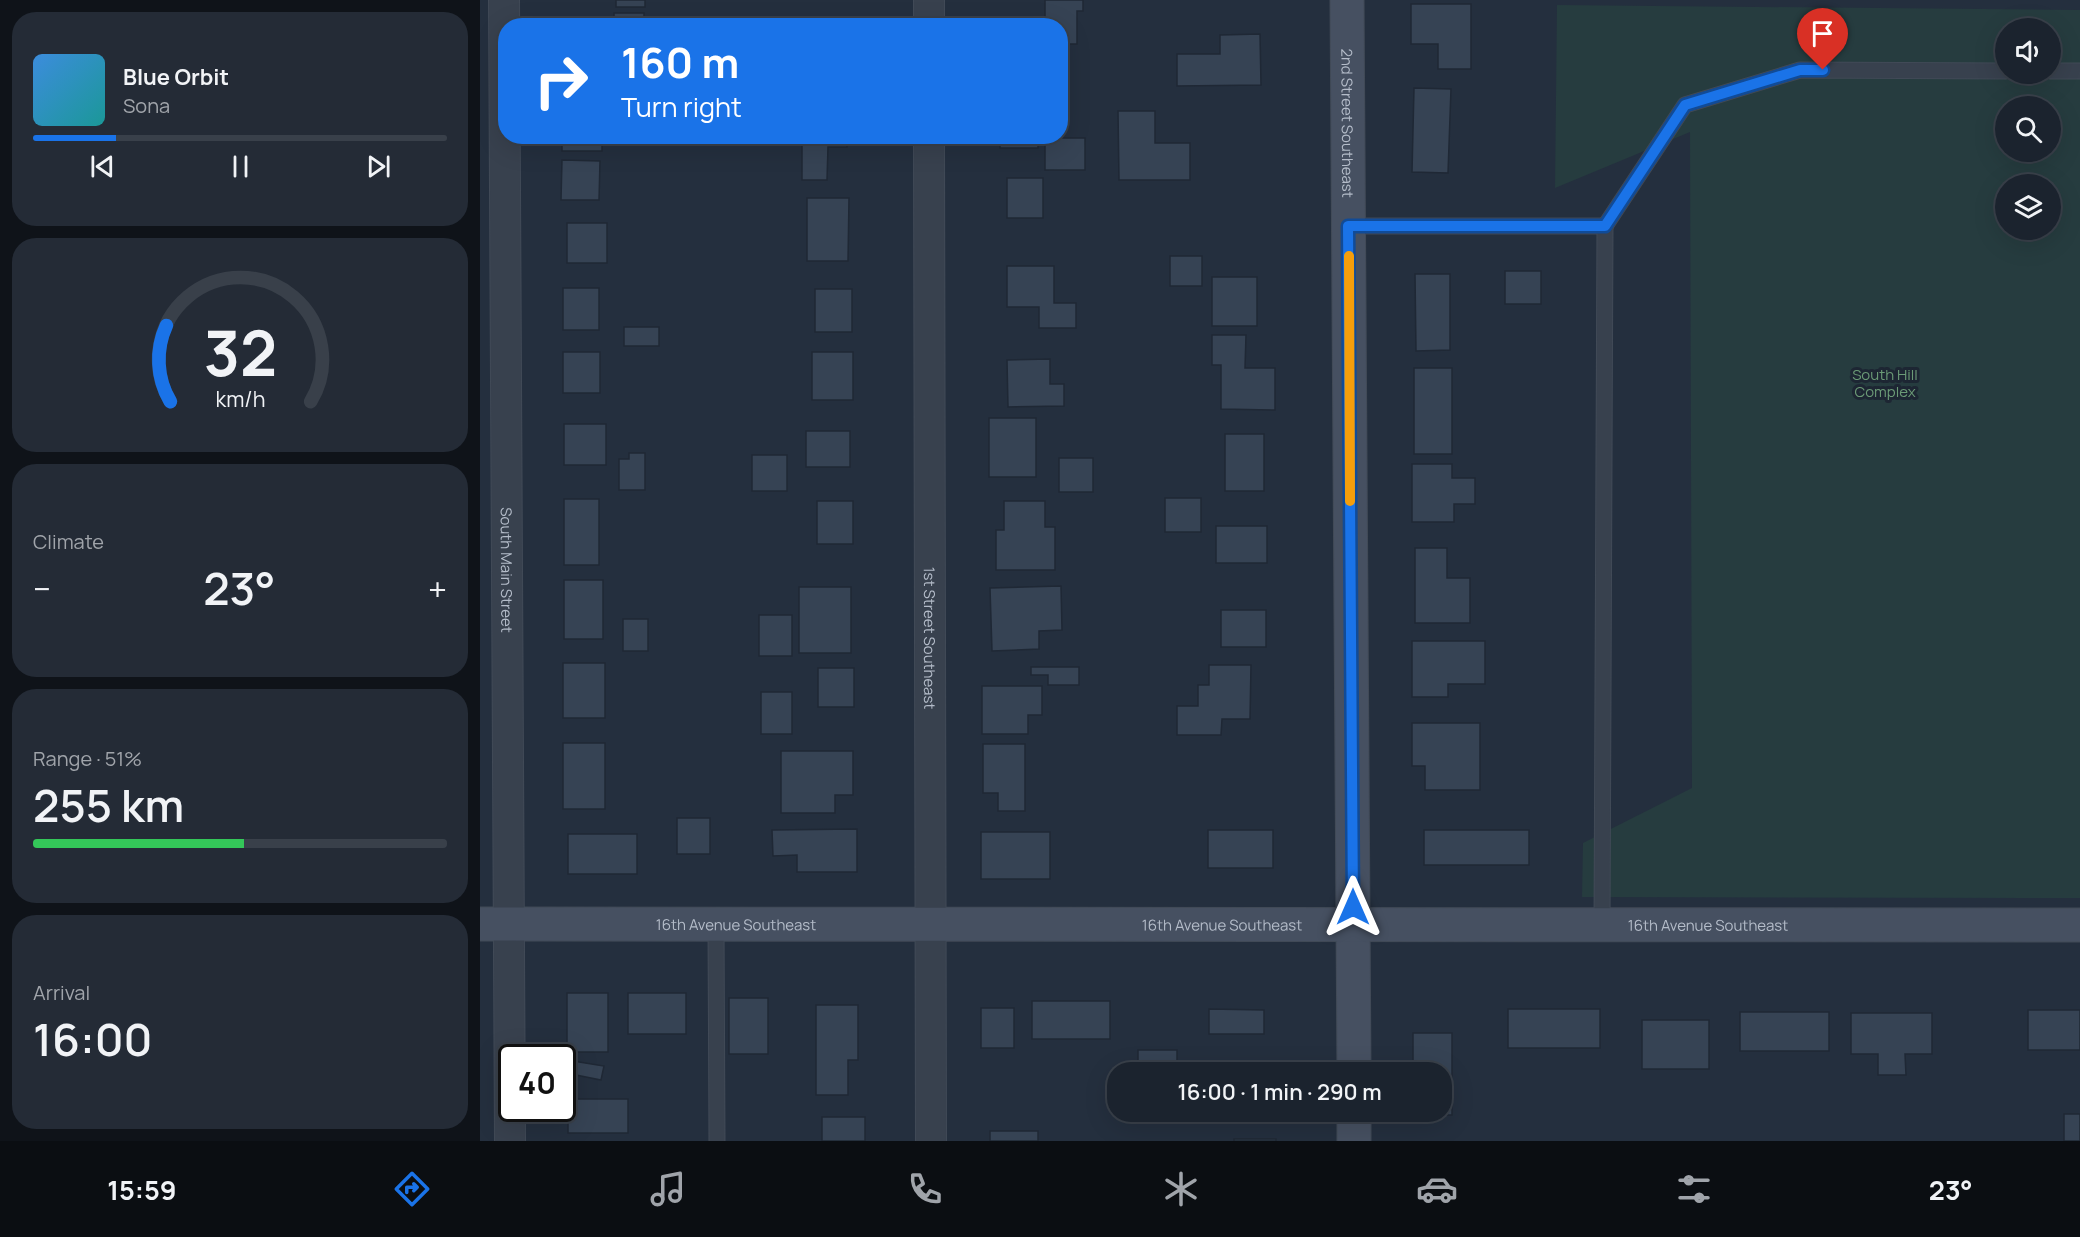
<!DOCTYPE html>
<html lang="en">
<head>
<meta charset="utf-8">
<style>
	:root { --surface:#1b232e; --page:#242b36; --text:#f1f3f6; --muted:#a0a4aa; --line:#39404a; --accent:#1a73e8 }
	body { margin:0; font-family:Manrope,sans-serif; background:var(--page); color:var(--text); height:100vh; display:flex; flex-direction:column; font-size:22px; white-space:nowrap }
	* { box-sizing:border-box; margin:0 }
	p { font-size:20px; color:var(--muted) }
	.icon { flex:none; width:33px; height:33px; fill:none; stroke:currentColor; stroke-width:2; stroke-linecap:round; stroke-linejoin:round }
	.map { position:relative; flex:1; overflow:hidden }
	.drawer { display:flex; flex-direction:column; gap:12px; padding:12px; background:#0f1319; width:480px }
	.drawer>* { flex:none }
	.banner { position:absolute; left:18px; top:18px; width:570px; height:126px; border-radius:24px; box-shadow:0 6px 24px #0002,0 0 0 2px var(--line); background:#1a73e8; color:#fff; overflow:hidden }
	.fabs { position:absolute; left:1515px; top:18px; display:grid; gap:12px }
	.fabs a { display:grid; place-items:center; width:66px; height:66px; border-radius:50%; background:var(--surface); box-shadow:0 6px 24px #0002,0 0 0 2px var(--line); font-size:30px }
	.speed { position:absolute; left:18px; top:1044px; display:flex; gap:12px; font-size:30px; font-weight:700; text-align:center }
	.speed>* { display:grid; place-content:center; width:78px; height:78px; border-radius:50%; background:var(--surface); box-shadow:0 6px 24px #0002,0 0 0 2px var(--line); line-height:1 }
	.speed .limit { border:3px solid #111; border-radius:9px; background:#fff; color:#111 }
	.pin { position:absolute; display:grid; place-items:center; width:51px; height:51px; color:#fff; margin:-62px -26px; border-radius:50% 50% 50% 0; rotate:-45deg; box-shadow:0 0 6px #0007 }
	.pin .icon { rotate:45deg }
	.me { position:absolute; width:66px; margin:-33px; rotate:0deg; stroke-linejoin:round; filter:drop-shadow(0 0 4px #0008) }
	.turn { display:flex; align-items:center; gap:21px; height:126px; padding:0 24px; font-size:27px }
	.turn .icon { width:78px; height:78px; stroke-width:2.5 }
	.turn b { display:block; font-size:42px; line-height:51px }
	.big { font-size:45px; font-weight:600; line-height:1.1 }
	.drawer .tile { flex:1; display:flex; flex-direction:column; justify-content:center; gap:9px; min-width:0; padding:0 21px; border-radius:24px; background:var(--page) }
	.drawer .dial { align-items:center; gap:0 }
	.dial svg { height:156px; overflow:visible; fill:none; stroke:var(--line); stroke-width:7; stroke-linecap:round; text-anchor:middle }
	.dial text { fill:var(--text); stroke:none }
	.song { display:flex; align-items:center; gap:18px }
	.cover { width:72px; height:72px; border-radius:9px; background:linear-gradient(135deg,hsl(210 70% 55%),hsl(180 70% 35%)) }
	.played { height:6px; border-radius:3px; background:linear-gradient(90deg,var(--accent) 20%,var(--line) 20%) }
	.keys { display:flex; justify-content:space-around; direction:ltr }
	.heat { display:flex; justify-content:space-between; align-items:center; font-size:33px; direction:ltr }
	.charge { height:9px; border-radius:4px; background:linear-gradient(90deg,#34c759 51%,var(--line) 0) }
	.trip { position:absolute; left:627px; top:1062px; width:345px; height:60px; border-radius:24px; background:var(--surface); box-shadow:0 6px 24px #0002,0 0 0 2px var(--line); font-weight:600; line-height:60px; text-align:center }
	.dock { display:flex; height:96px; justify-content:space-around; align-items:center; background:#0b0e12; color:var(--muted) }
	.dock .icon { width:42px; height:42px }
	.dock .current { color:var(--accent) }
	.dock b { font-size:27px; color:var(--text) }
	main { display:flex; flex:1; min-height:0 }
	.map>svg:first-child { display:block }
	.green { fill:#263c3f; fill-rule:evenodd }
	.building { fill:#364354; stroke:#1f2835; stroke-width:1.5 }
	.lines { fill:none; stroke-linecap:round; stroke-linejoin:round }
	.lane-casing { stroke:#414a57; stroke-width:17 }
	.street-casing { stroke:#414a57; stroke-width:32 }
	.secondary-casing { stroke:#414a57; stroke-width:35 }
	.lane { stroke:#38414e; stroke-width:15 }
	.street { stroke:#38414e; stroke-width:30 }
	.secondary { stroke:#465061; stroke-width:33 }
	.route-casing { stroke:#114b97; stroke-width:15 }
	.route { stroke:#1a73e8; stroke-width:10 }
	.slow { stroke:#f59e0b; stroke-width:10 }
	.labels { text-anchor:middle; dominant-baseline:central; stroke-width:6; stroke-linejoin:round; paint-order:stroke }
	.street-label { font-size:15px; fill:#b4bcc9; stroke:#1d2633 }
	.park-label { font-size:15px; fill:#6b9a76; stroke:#1d2633 }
</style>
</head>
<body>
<main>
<section class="drawer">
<div class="tile">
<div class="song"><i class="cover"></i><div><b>Blue Orbit</b><p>Sona</p></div></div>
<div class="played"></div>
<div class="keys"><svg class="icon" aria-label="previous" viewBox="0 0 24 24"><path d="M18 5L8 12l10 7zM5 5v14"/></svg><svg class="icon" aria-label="pause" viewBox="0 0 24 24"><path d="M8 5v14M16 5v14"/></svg><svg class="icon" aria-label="next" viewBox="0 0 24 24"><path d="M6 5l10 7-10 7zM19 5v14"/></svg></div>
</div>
<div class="tile dial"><svg viewBox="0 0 100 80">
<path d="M14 69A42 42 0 1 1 86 69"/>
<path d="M14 69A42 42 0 0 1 12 30" stroke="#1a73e8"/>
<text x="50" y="56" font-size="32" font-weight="700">32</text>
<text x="50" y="72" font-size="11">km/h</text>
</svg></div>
<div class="tile"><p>Climate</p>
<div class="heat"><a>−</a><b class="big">23°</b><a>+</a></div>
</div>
<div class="tile"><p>Range · 51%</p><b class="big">255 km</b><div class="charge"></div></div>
<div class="tile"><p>Arrival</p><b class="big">16:00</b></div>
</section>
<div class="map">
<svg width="1600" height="1141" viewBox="0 0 1600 1141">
	<rect width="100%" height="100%" fill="#242f3e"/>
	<path class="green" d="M1077,5L1600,10V898L1102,897L1103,843L1212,788L1210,132L1075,188ZM1526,28H1570V74H1526ZM1526,106H1570V152H1526ZM1526,184H1570V230H1526Z"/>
	<g class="building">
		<rect x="136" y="0" width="29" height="7"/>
		<path d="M565,0H603V11H597V44H580V26H565Z"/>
		<path d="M931,4H991V69H958V44H931Z"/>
		<rect x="134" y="13" width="30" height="13"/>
		<rect x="330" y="22" width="35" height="4"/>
		<path d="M780,34L781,85L697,86V54H740V35Z"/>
		<path d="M934,88L971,89L968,173L932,172Z"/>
		<path d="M638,111H675V143H710V180H639Z"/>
		<rect x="82" y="136" width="40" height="15"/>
		<path d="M322,136H367V147H348L347,180H322Z"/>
		<rect x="520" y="136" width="38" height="12"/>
		<rect x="565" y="138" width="40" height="32"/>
		<path d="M82,160L120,161L119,200H81Z"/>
		<rect x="527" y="178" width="36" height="40"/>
		<path d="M327,198H369L368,261H327Z"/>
		<rect x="87" y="223" width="40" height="40"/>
		<rect x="690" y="256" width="32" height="30"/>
		<path d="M527,266H574V303H596V328H559V307H527Z"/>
		<rect x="1025" y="271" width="36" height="33"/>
		<path d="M935,274H970V350L936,351Z"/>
		<rect x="732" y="277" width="45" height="49"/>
		<rect x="83" y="288" width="36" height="42"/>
		<rect x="335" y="289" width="37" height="43"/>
		<rect x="144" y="327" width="35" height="19"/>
		<path d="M732,335H766L765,368H795V410L741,409V365H732Z"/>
		<rect x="83" y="352" width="37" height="41"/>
		<rect x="332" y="352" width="41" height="48"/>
		<path d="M570,359V384H584V406L528,407L527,360Z"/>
		<rect x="934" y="368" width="38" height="86"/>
		<rect x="509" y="418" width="47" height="59"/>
		<rect x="84" y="424" width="42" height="41"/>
		<rect x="326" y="431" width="44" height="36"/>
		<rect x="745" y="434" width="39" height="57"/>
		<path d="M149,453H165V490H139V459H149Z"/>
		<rect x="272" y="455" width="35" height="36"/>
		<rect x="579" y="458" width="34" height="34"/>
		<path d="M932,464H972V478H995V504H974V522H932Z"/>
		<rect x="685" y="498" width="36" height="34"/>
		<rect x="84" y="499" width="35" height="66"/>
		<rect x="337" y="501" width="36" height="43"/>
		<path d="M524,501H565V527H575V570H516V530H524Z"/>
		<rect x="736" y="526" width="51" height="37"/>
		<path d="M935,548H967V578H990V623H935Z"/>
		<rect x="84" y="580" width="39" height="59"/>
		<path d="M581,586L582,630L559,631V649L512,651L510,588Z"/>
		<rect x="319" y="587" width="52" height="66"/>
		<rect x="741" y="610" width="45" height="37"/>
		<rect x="279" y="615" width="33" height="41"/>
		<rect x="143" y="619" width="25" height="32"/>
		<path d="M932,641H1005V684H968V697H932Z"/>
		<rect x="83" y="663" width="42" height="55"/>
		<path d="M729,665H771L770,719H742L741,735H697V706H718V685H729Z"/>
		<path d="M551,667H599V685H568V675H551Z"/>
		<rect x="338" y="668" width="36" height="39"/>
		<path d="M502,686H562V715H548V734H502Z"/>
		<rect x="281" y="692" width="31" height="42"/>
		<path d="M932,723H1000V790H945V766H932Z"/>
		<rect x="83" y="743" width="42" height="66"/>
		<path d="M503,744H545V811H518V793H503Z"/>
		<path d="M301,751H373V795H355V813H301Z"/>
		<rect x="197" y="818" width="33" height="36"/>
		<path d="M377,829V872H317V855L293,856L292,830Z"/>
		<rect x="728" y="830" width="65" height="38"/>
		<rect x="944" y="830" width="105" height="35"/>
		<rect x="501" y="832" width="69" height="47"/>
		<rect x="88" y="834" width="69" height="40"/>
		<rect x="87" y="993" width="41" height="59"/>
		<rect x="148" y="993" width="58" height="41"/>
		<rect x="249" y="998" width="39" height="56"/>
		<rect x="552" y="1001" width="78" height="38"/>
		<path d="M336,1005H378V1060H368V1095H336Z"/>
		<rect x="501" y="1008" width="33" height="40"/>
		<path d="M729,1009L784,1010V1034H729Z"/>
		<rect x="1028" y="1009" width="92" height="39"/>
		<rect x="1548" y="1010" width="52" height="40"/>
		<rect x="1260" y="1012" width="89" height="39"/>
		<path d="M1371,1013H1452V1054H1425L1426,1075H1398V1054H1371Z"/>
		<rect x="1162" y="1020" width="67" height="49"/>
		<path d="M933,1033H972V1115H933V1112H962V1072H933Z"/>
		<rect x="658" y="1050" width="39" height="22"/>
		<path d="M93,1061L124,1066L121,1080L91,1074Z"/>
		<rect x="755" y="1071" width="42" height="1"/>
		<rect x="88" y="1099" width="60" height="34"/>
		<rect x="755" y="1112" width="42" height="7"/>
		<rect x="1584" y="1114" width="16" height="27"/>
		<rect x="342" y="1117" width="43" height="24"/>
		<rect x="510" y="1131" width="48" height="10"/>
		<rect x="754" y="1139" width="42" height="2"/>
	</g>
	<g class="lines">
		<g class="lane-casing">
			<g id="lane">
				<path d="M1570,71H1600"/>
				<path d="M868,226H1125L1122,925"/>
				<path d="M1125,226L1205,105L1320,70L1526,71"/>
				<path d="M236,924L237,1141"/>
			</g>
		</g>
		<g class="street-casing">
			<g id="street">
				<path id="s1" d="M24,0L30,1141"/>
				<path d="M449,26V0"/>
				<path id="s2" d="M449,136L451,1141"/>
			</g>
		</g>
		<g class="secondary-casing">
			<g id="secondary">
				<path id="s3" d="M867,0L874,1072"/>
				<path id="s4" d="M0,924L1600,925"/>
				<path d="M874,1112V1141"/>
			</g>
		</g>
		<use href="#lane" class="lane"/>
		<use href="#street" class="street"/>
		<use href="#secondary" class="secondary"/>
	</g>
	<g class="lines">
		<g class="route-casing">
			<path id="route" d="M873,907L868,226H1125L1205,105L1320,70H1343"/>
		</g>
		<use href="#route" class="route"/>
		<path class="slow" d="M869,256L870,501"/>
	</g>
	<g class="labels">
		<g class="street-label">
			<text stroke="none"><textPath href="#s3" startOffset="123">2nd Street Southeast</textPath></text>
			<text stroke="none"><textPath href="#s1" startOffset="570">South Main Street</textPath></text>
			<text stroke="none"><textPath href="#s2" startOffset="502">1st Street Southeast</textPath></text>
			<text stroke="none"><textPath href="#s4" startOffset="256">16th Avenue Southeast</textPath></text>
			<text stroke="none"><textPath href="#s4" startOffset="742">16th Avenue Southeast</textPath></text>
			<text stroke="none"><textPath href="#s4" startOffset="1228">16th Avenue Southeast</textPath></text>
		</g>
		<g class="park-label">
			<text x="1405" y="374">South Hill<tspan x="1405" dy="17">Complex</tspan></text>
		</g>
	</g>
</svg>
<div class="fabs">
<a><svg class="icon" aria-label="sound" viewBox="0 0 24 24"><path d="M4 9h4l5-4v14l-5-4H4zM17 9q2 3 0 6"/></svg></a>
<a><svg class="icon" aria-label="search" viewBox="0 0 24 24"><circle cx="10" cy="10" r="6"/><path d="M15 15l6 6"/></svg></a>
<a><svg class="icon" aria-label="layers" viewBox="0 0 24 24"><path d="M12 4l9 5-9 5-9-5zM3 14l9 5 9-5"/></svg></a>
</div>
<div class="speed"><div class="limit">40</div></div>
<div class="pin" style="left:1343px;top:70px;background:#d93025"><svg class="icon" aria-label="arrive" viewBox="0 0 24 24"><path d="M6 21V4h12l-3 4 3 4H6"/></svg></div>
<svg class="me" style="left:873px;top:907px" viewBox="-20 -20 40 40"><path d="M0-17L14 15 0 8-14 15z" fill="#1a73e8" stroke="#fff" stroke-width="4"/></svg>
<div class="trip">16:00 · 1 min · 290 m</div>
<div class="banner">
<div class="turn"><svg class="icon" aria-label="right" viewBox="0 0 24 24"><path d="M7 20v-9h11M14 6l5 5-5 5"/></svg><div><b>160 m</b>Turn right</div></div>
</div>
</div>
</main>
<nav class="dock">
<b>15:59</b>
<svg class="icon current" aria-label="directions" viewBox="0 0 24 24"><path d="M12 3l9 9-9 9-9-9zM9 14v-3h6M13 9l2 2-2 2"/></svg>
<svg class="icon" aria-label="music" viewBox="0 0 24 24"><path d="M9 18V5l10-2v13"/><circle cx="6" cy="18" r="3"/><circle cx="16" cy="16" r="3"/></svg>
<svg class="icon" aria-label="phone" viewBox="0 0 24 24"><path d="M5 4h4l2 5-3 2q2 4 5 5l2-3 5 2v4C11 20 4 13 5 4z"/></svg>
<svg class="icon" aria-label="climate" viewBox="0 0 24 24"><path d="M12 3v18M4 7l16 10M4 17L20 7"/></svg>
<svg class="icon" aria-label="car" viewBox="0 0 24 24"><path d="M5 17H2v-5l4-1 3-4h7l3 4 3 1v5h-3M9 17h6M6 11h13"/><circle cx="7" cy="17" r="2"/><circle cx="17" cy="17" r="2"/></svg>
<svg class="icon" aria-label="filters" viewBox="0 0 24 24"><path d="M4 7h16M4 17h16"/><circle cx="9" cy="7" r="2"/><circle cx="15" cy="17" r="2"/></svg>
<b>23°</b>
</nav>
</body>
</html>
